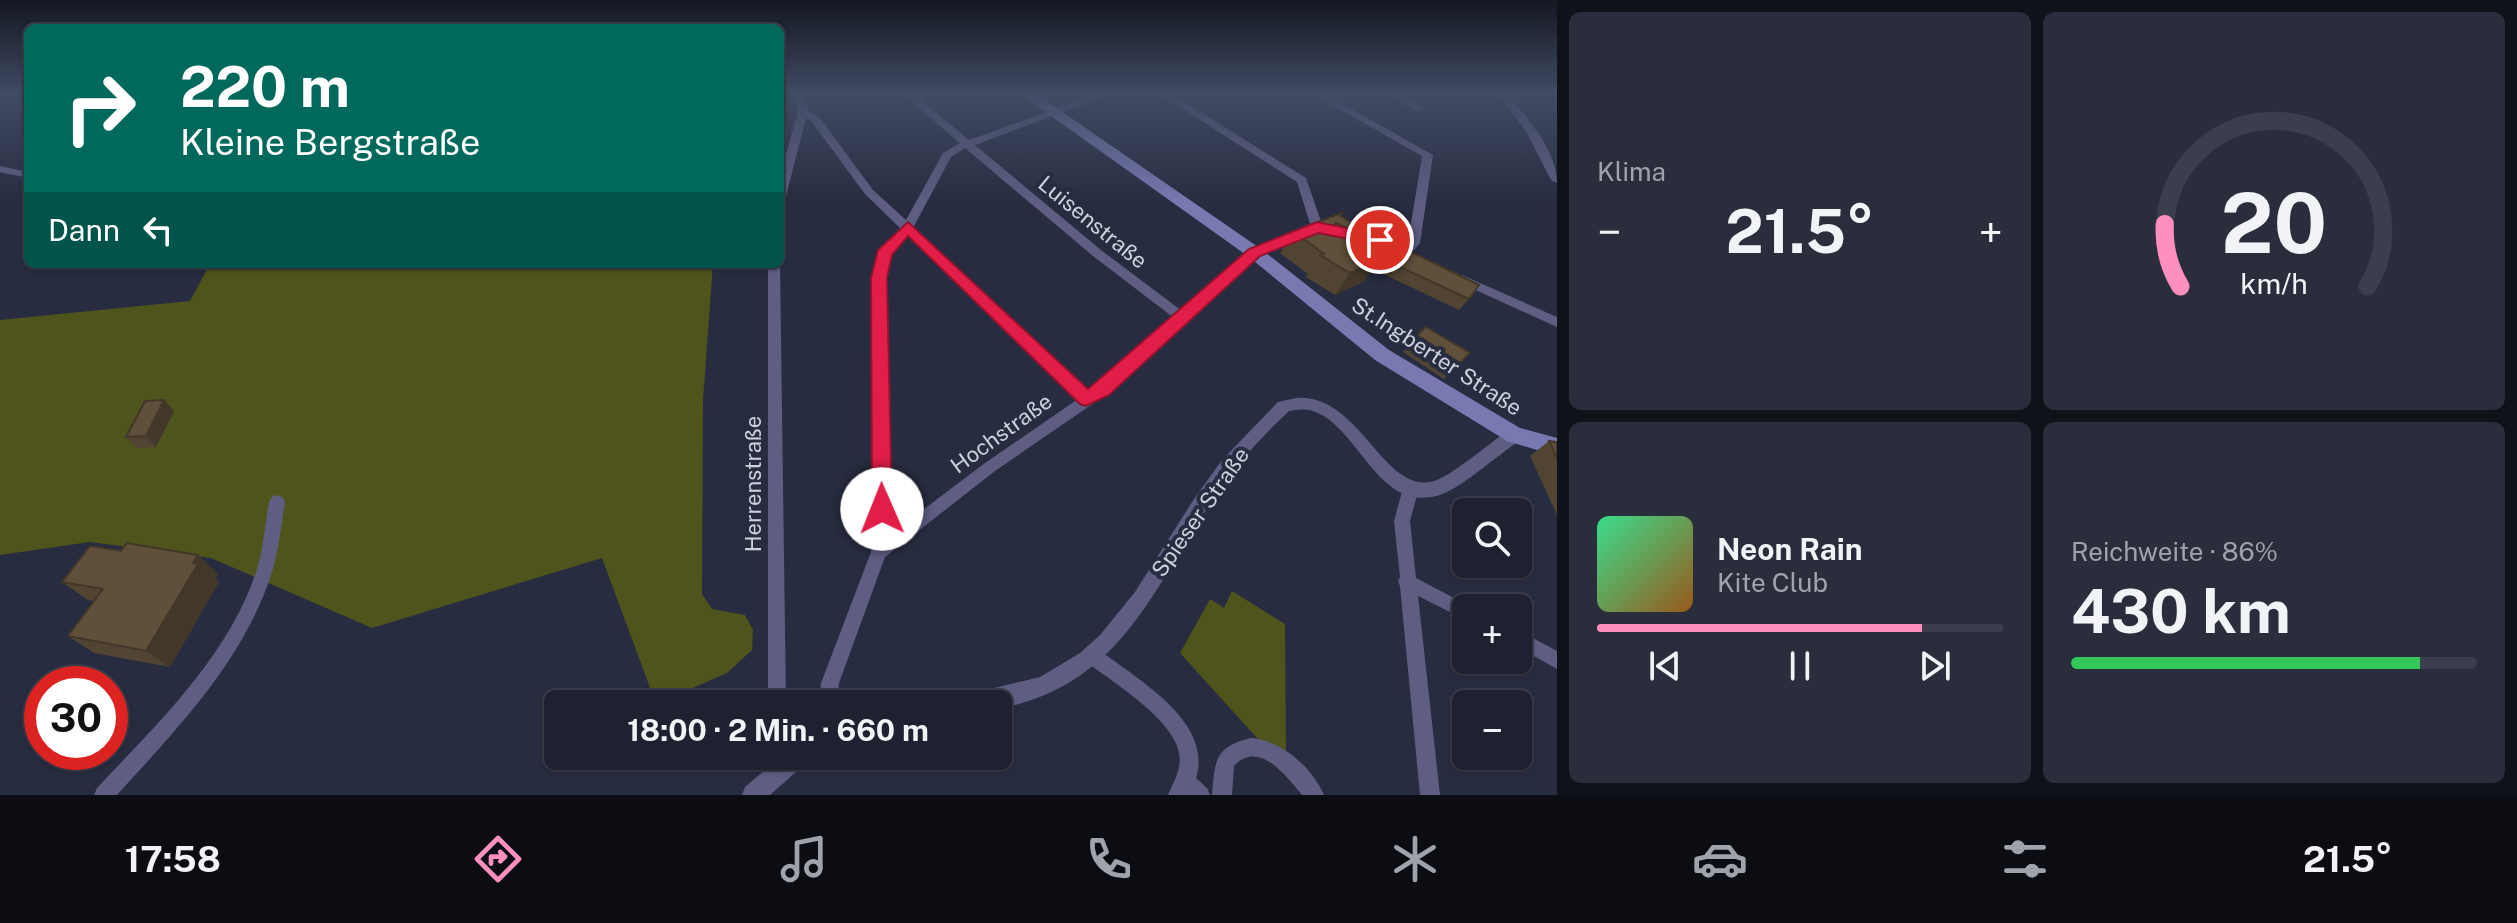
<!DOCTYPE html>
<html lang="de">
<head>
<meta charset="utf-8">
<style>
	:root { --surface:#1d2130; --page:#2a2e3c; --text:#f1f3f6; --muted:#a0a3ab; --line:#3b3e4c; --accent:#fd8ebe }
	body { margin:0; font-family:"Public Sans",sans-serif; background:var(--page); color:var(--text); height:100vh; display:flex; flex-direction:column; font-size:30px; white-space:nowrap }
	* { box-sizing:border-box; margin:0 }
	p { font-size:26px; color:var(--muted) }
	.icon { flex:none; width:44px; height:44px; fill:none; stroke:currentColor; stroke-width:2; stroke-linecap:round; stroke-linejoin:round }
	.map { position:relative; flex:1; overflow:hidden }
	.panel { display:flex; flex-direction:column; gap:12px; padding:12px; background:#10121a; width:960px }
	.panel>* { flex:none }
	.guide { position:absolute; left:24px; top:24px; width:760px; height:244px; border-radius:12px; box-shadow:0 2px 6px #0004,0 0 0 2px var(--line); background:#00695c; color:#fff; overflow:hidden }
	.controls { position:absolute; left:1452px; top:498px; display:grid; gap:16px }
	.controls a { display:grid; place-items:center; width:80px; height:80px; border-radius:12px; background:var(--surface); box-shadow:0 2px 6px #0004,0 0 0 2px var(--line); font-size:40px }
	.speed { position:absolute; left:24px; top:666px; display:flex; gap:16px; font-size:40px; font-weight:700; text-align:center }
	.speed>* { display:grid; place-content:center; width:104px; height:104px; border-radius:50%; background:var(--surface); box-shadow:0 2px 6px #0004,0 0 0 2px var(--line); line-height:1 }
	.speed .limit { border:12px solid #d22; background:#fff; color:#111 }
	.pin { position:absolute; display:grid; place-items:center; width:68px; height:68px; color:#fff; margin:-34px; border:4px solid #fff; border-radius:50%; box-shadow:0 2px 8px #0007 }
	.me { position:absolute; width:88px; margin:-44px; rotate:359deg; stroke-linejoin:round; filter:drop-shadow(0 0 6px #0008) }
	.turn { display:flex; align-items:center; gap:28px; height:168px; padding:0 24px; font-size:36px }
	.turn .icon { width:104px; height:104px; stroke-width:2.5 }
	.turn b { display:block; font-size:56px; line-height:68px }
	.then { display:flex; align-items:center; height:76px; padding:0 24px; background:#0003; gap:16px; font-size:30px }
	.big { font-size:60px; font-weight:700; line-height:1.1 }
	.panel .card { flex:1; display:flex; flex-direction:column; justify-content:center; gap:12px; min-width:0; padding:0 28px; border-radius:12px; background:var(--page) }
	.panel .dial { align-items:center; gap:0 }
	.dial svg { height:208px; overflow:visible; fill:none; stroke:var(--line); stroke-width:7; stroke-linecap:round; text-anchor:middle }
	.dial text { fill:var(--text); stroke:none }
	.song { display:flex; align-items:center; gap:24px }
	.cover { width:96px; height:96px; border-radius:12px; background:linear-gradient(135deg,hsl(150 70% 55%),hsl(30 70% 35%)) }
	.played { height:8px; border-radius:4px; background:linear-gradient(90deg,var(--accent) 80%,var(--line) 80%) }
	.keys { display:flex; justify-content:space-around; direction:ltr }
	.heat { display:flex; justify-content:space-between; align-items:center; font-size:44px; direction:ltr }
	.charge { height:12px; border-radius:6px; background:linear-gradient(90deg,#34c759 86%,var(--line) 0) }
	.panel .tiles { flex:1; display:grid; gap:12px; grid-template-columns:repeat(2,1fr) }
	.trip { position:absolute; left:544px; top:690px; width:468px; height:80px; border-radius:12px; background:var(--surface); box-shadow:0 2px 6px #0004,0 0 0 2px var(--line); font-weight:700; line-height:80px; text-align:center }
	.tab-bar { display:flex; height:128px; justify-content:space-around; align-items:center; background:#0c0d13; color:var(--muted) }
	.tab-bar .icon { width:56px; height:56px }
	.tab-bar .on { color:var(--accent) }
	.tab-bar b { font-size:36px; color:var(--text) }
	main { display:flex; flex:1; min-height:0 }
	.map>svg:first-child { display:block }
	.green { fill:#4e541b }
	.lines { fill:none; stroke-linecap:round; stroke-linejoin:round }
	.minor { fill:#5d5e82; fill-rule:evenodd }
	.tertiary { fill:#5d5e82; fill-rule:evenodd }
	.secondary { fill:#7879b1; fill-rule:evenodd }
	.wall { fill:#524433 }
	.shaded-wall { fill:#423729 }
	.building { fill:#5f4f3b; stroke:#423729; stroke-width:2 }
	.route { fill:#e11d48; stroke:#92132f; stroke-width:2 }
	.labels { text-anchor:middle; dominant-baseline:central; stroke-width:8; stroke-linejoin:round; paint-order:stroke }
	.street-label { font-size:22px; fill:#cdd1df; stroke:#272c40 }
</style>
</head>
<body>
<main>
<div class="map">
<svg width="1557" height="795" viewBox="0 0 1557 795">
	<rect width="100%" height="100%" fill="#272c40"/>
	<g class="green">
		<path d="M210,264H713L703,400L702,594L712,609L745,615L753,630L752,650L727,673L656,704L602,558L372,628L211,558L90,542L0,555V320L190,301Z"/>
		<path d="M1232,591L1285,624L1286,758L1257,738L1180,653L1210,599L1224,608Z"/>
	</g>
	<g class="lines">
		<g class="minor">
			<path d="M793,93H803L808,110L820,118L873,190L906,220L943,153L960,143L902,93H913L969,140L1099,93H1113L975,145L1101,250L1182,311L1251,250L1300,228L1304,227L1310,231L1259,256L1107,394L995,471L885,557L839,683L837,704H819L821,683L871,552L873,278L878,254L900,228L865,194L812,122L806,118L786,196L780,200V176L798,111ZM965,148L1093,256L1174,318L1088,392L913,228L951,157ZM907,235L1078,399L985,463L887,537L885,278L890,255Z"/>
			<path d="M1158,93H1170L1306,178L1323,227L1321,230H1313L1311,227L1297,182Z"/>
			<path d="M1311,93H1323L1433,155L1420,243L1411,254H1403L1344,235L1342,232L1348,228L1405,246L1408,242L1422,156Z"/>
			<path d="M1389,93H1401L1424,109L1415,111Z"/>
			<path d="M1497,93H1507C1527,118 1557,150 1557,183L1551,180L1526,131Z"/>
			<path d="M0,166L28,172V178L0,172Z"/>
			<path d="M768,264H780L786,704H768Z"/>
			<path d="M1462,275L1557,317V327L1458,282L1456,279L1458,276Z"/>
			<path d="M1411,482L1416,483L1419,488L1410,521L1416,578L1473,608H1466V620L1418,596L1440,795H1420L1400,586L1398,581L1400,577L1394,521L1403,488L1406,483Z"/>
			<path d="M277,495L282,497L285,502C281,526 279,551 271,575C243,661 177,729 117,795H94L97,788C156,725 226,659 255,575C263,552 265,526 269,502L272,497Z"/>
			<path d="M1518,630L1557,651V669L1518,647Z"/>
			<path d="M1092,648C1104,652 1114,661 1124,668C1157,692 1211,730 1196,778L1207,788L1210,795H1168C1174,781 1182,769 1179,753C1174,720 1112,681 1086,662L1083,656L1086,650Z"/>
			<path d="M1251,738C1281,740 1312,767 1324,795H1302C1286,776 1259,739 1234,766L1232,795H1212C1215,761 1214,747 1251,738Z"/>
		</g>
		<g class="tertiary">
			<path d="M1296,398C1362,393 1384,500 1437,480C1453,474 1492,442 1508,430H1520L1522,435L1520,440C1501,453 1464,485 1445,493C1379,520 1360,426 1313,411C1305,408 1296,410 1289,411C1260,438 1234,467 1213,499C1151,592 1121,685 998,709V704H954L957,697L1040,677L1080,653L1100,635L1135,592L1194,499L1222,460L1278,402Z"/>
			<path d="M781,756H808L805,764L770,795H742L745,787Z"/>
		</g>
		<path class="secondary" d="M1019,93H1035L1261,249L1389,350L1520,428L1557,438V456L1507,441L1375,360L1249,257Z"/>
	</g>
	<g class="wall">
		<path d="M1340,216L1367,232L1358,245L1373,256L1387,240L1469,299L1459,310L1373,269L1363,282L1335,295L1306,277L1308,274L1280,253L1293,231Z"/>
		<path d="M1417,335L1470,353L1444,379L1403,352Z"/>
		<path d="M164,400L174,411L156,447L137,448L126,437Z"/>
		<path d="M1549,441L1557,442V515L1530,456Z"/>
		<path d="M121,551L218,574L215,579L219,582L170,667L94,653L68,636L94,601L88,600L62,582Z"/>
	</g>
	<g class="shaded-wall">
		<path d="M1379,260L1363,282L1335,295L1350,273Z"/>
		<path d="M164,400L174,411L156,447L146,436Z"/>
		<path d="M198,555L218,574L215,579L219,582L170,667L146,651Z"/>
	</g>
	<g class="building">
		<path d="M1342,213L1340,216L1367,232L1365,236L1336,223L1333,227L1379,260L1350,273L1320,255L1324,254L1293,231Z"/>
		<path d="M1387,240L1479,285L1469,299L1374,255Z"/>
		<path d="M1426,327L1470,353L1460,363L1417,335Z"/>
		<path d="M164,400L146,436L126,437L145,401Z"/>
		<path d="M1549,441L1557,442V458Z"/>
		<path d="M127,543L198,555L193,563L198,564L146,651L68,636L103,589L62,582L90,546L121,551Z"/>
	</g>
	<linearGradient id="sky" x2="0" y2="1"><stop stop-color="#151823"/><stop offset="0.46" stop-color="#414b64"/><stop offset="1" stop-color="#414b64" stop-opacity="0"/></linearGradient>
	<rect width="1557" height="204" fill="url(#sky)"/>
	<path class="route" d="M908,222L1088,389L1249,249L1317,222L1380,235L1388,240L1380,245L1318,233L1260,256L1109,395L1086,406L1080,404L908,236L892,255L887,278L892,509L882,517L872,509L871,278L878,250Z"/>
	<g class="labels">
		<g class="street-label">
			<text transform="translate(1093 222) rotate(39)">Luisenstraße</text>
			<text transform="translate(1437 356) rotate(33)">St.Ingberter Straße</text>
			<text transform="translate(1001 433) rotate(-36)">Hochstraße</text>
			<text transform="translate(753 484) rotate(-90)">Herrenstraße</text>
			<text transform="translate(1200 512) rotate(-55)">Spieser Straße</text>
		</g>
	</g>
</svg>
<div class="controls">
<a><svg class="icon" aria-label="search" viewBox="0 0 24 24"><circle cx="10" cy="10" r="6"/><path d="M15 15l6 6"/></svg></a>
<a>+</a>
<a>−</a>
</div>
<div class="speed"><div class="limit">30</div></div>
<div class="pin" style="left:1380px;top:240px;background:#d93025"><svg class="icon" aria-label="arrive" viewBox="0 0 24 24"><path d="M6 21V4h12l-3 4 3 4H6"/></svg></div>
<svg class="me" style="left:882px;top:509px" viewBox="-20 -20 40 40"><circle r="19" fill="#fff"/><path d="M0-13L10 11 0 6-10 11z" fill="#e11d48"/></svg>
<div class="trip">18:00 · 2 Min. · 660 m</div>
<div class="guide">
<div class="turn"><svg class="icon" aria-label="right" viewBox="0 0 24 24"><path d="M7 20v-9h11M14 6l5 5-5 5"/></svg><div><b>220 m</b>Kleine Bergstraße</div></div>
<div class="then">Dann<svg class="icon" aria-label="left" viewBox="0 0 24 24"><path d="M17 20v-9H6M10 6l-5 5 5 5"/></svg></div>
</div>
</div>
<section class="panel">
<div class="tiles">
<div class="card"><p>Klima</p>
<div class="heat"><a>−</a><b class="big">21.5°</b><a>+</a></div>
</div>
<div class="card dial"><svg viewBox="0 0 100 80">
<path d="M14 69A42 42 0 1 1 86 69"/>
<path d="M14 69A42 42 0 0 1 8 45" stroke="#fd8ebe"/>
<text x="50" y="56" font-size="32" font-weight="700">20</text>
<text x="50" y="72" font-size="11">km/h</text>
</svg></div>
<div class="card">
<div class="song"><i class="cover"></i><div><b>Neon Rain</b><p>Kite Club</p></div></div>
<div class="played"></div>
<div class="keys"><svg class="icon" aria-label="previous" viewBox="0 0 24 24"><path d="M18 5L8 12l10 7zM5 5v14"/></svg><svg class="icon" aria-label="pause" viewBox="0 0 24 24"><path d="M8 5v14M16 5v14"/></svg><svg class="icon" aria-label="next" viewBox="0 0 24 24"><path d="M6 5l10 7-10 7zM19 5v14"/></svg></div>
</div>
<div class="card"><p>Reichweite · 86%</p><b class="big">430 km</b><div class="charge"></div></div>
</div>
</section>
</main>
<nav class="tab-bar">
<b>17:58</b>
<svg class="icon on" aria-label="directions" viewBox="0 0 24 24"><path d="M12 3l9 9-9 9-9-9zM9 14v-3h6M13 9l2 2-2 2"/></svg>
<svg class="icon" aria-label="music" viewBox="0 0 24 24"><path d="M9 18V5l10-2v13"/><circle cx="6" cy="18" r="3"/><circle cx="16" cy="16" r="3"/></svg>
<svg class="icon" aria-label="phone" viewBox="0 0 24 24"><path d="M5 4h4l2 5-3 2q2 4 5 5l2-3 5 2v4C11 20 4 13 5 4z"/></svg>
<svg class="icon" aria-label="climate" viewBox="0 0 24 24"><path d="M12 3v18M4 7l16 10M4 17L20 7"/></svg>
<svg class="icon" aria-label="car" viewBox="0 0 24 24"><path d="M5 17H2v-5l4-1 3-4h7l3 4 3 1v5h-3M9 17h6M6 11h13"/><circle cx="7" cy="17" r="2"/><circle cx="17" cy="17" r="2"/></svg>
<svg class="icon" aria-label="filters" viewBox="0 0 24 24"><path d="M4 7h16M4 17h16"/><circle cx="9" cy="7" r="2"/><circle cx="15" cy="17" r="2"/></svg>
<b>21.5°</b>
</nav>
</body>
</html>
